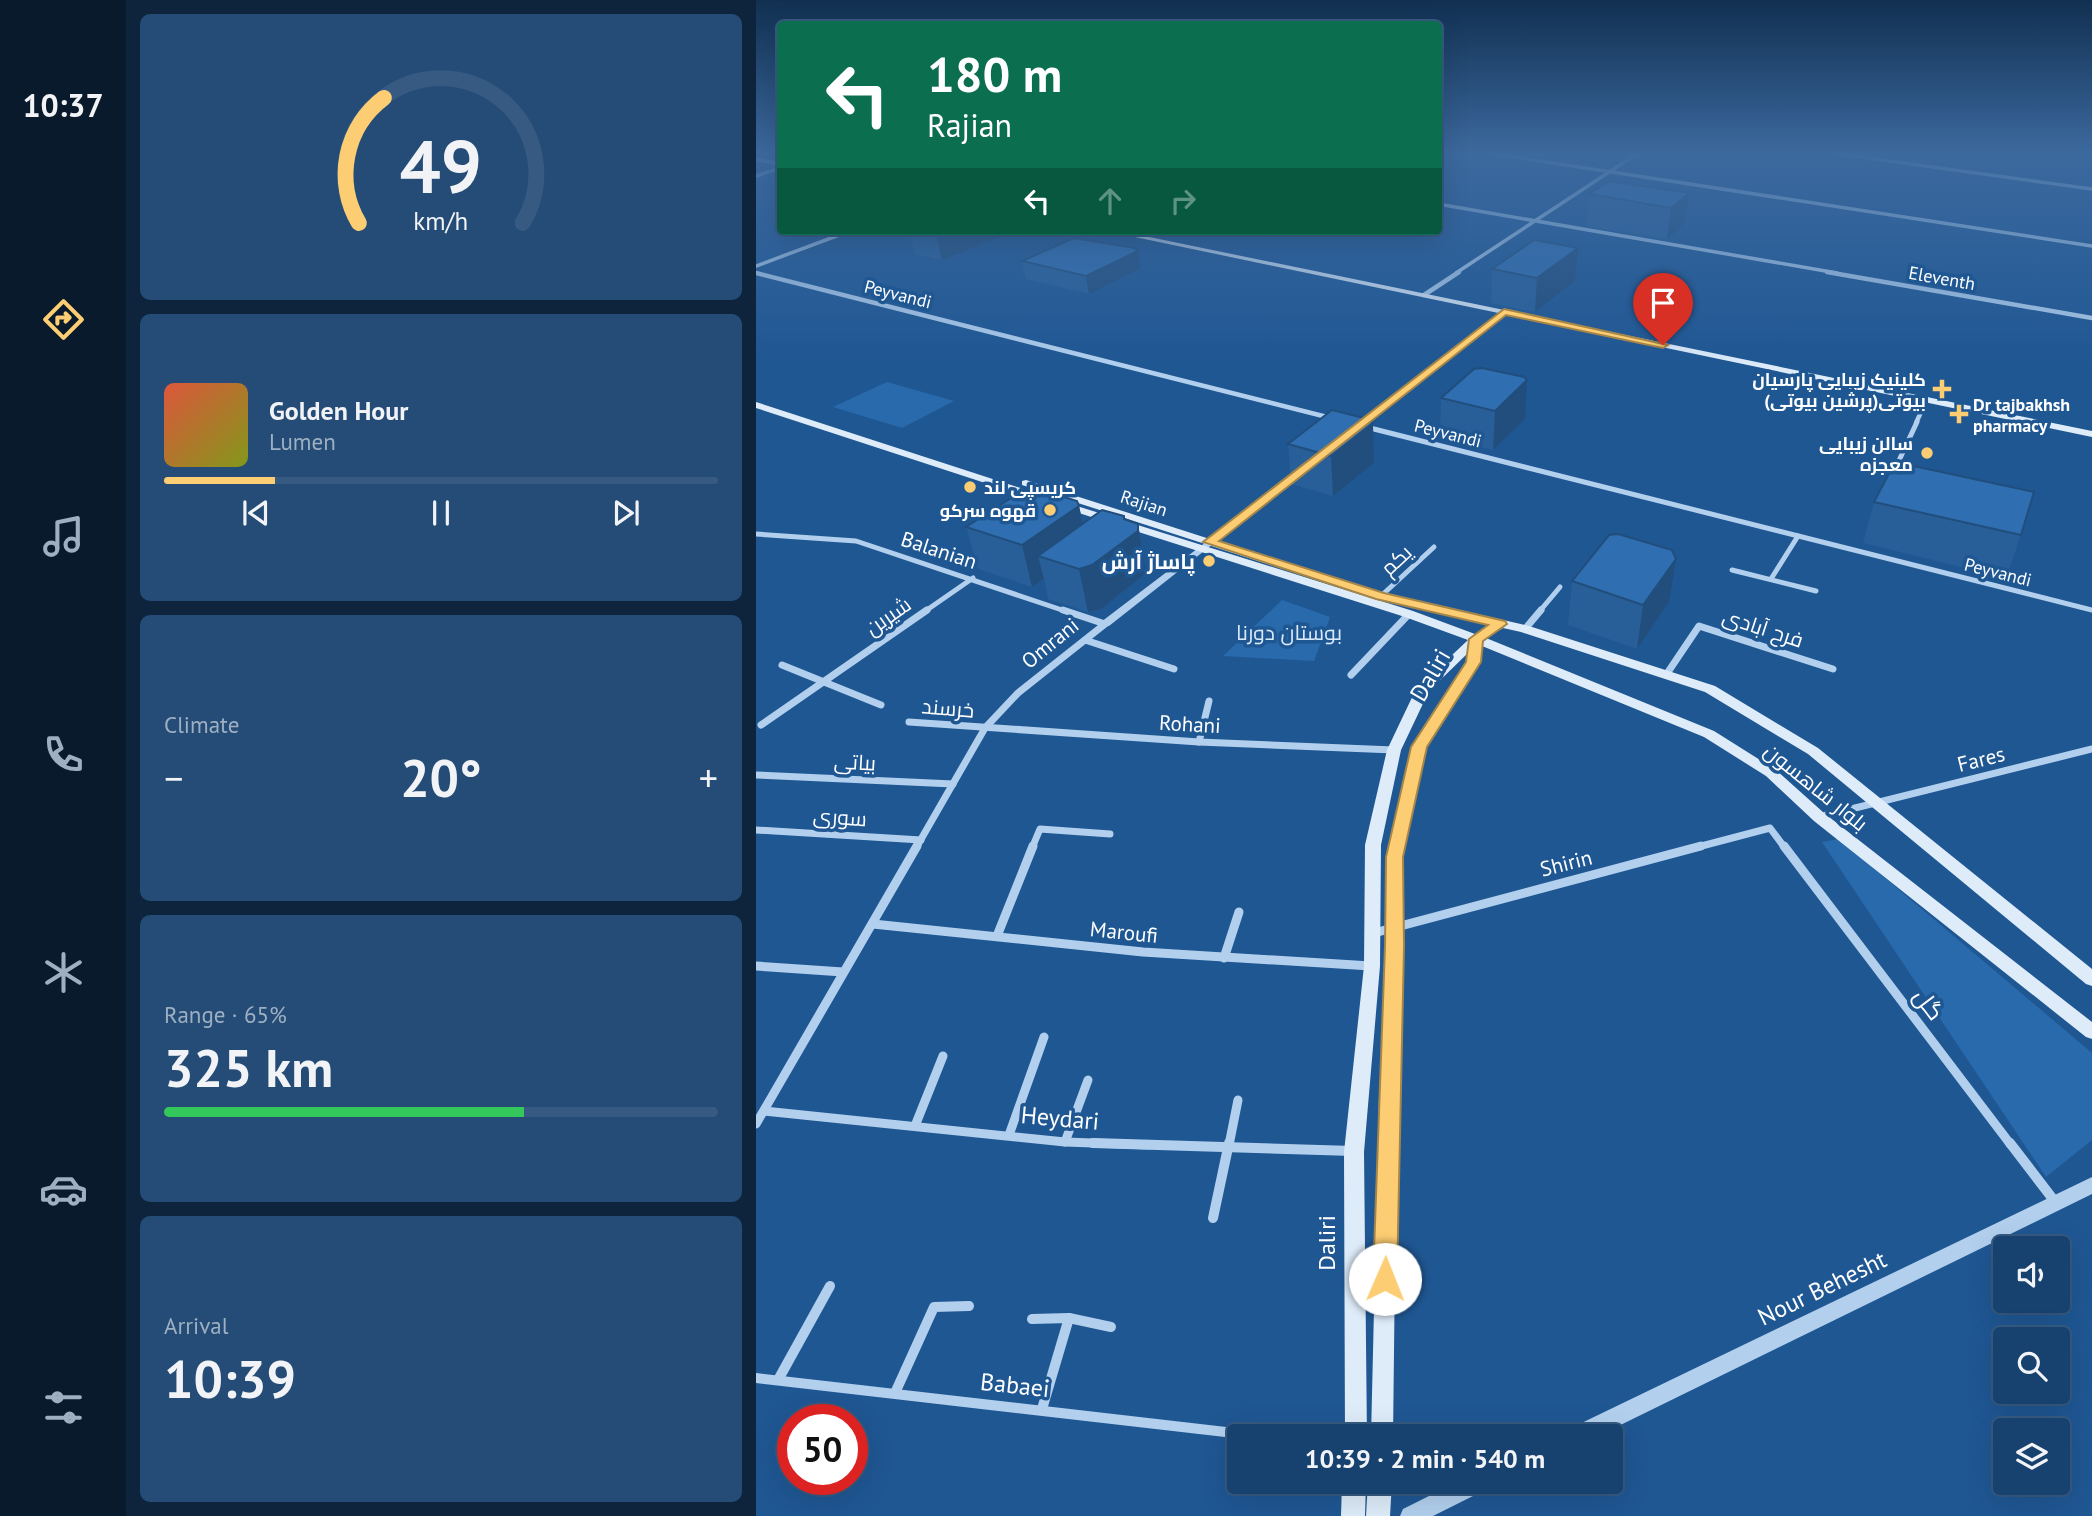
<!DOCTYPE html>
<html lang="en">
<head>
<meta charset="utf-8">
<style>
	:root { --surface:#17416e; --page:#244c76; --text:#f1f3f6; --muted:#9eafc2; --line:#365a81; --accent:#fccd72 }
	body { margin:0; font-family:"PT Sans",Cairo,sans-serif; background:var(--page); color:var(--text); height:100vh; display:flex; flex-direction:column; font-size:26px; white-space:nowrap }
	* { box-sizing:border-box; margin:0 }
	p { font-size:23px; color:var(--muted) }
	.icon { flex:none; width:38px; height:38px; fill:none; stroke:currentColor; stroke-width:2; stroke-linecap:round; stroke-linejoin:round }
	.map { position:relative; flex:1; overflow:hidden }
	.details { display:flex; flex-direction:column; gap:14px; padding:14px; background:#0d243c; width:630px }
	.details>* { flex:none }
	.banner { position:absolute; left:21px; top:21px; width:665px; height:214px; border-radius:7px; box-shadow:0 7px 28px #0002,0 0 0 2px var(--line); background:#0b6e4f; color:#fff; overflow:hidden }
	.controls { position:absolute; left:1237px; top:1236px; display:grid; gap:14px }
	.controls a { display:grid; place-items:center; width:77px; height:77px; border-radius:7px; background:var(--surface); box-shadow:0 7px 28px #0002,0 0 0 2px var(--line); font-size:35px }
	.speed { position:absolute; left:21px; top:1404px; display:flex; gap:14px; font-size:35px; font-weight:700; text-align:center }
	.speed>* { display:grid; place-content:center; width:91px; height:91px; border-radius:50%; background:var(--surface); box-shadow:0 7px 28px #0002,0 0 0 2px var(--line); line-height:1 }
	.speed .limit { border:10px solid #d22; background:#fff; color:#111 }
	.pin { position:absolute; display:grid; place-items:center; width:60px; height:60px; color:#fff; margin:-72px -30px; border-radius:50% 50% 50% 0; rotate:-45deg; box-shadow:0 0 7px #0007 }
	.pin .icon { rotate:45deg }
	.me { position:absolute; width:77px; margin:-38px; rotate:1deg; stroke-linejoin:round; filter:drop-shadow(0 0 5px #0008) }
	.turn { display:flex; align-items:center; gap:24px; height:147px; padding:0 35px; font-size:32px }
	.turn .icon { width:91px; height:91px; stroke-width:2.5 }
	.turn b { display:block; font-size:49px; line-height:60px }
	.lanes { display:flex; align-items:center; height:66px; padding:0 35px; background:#0003; justify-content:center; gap:35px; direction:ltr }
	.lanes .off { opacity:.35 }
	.big { font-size:52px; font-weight:800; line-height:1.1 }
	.details .card { flex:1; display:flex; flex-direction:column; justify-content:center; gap:10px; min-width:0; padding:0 24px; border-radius:10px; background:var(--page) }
	.details .dial { align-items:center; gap:0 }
	.dial svg { height:182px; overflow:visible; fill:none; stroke:var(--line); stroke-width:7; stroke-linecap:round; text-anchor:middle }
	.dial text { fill:var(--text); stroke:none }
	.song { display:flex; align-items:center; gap:21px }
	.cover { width:84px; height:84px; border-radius:10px; background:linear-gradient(135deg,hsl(10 70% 55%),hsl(70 70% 35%)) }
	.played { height:7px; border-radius:4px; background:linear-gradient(90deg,var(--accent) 20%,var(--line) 20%) }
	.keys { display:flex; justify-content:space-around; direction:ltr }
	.heat { display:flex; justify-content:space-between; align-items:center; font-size:38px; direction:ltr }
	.charge { height:10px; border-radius:5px; background:linear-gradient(90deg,#34c759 65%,var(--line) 0) }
	.trip { position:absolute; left:471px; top:1424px; width:396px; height:70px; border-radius:7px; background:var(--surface); box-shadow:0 7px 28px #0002,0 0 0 2px var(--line); font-weight:800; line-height:70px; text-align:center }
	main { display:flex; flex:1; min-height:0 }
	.dock { display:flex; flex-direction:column; width:126px; justify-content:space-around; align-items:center; background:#091a2c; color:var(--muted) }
	.dock .icon { width:49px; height:49px }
	.dock .on { color:var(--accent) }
	.dock b { font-size:32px; color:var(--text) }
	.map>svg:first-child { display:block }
	.green { fill:#296aac }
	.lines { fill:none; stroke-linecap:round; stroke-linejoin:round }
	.minor-far5 { stroke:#b2d0ee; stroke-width:3.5 }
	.minor-far4 { stroke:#b2d0ee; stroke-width:4.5 }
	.minor-far3 { stroke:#b2d0ee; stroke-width:5 }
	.minor-far2 { stroke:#b2d0ee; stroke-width:7 }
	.minor-far1 { stroke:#b2d0ee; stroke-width:9 }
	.minor { stroke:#b2d0ee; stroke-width:10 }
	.tertiary { fill:#b2d0ee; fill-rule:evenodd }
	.secondary { fill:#deecfa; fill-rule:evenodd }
	.wall { fill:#285f98 }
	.shaded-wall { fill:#214e7c }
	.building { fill:#2f6fb1; stroke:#214e7c; stroke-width:2 }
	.route { fill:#fccd72; stroke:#a4854a; stroke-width:2 }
	.poi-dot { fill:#fccd72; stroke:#1f5793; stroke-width:2.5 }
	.labels { text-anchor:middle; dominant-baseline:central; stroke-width:7; stroke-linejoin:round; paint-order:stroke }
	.far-street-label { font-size:18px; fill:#fff; stroke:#1f5793 }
	.far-poi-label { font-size:18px; font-weight:bold; fill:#fff; stroke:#1f5793; text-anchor:end }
	.street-label { font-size:21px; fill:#fff; stroke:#1f5793 }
	.poi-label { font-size:21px; font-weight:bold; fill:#fff; stroke:#1f5793; text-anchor:end }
	.park-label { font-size:21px; fill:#d8e9fa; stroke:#1f5793 }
	.near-street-label { font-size:24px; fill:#fff; stroke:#1f5793 }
</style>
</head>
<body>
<main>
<nav class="dock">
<b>10:37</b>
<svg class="icon on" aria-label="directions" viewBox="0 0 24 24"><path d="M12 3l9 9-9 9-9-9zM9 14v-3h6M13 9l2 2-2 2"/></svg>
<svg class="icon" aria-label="music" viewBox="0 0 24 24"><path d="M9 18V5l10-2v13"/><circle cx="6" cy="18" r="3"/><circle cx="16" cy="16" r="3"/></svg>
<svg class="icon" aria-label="phone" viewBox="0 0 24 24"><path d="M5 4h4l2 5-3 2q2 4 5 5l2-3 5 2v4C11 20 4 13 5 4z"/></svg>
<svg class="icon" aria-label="climate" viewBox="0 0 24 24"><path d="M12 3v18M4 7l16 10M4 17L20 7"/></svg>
<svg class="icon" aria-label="car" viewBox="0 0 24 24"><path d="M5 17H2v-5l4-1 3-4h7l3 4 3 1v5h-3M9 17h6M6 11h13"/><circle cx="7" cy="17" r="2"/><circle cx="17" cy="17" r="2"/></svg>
<svg class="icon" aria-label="filters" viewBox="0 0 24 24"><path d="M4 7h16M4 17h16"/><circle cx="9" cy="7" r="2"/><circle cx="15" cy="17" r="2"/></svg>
</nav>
<section class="details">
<div class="card dial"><svg viewBox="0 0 100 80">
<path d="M14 69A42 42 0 1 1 86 69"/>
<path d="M14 69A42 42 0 0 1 25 14" stroke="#fccd72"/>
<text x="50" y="56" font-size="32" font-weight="700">49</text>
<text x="50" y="72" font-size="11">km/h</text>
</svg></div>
<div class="card">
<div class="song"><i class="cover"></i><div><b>Golden Hour</b><p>Lumen</p></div></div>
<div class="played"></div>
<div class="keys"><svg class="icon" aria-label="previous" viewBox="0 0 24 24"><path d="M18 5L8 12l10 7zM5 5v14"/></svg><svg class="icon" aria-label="pause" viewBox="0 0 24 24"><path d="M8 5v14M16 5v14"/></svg><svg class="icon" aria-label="next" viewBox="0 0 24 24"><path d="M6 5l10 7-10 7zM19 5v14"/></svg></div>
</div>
<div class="card"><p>Climate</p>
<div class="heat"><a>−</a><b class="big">20°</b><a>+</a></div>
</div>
<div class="card"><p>Range · 65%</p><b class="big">325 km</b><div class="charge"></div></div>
<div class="card"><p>Arrival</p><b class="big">10:39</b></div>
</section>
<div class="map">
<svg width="1336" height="1516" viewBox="0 0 1336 1516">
	<rect width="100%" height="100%" fill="#1f5793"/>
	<g class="green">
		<path d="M131,382L198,401L146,428L77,407Z"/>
		<path d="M526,600L574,617L558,661L467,656Z"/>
		<path d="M1083,839L1336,1053V1140L1290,1177L1066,842Z"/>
	</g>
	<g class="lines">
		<g class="minor-far5">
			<path d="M733,153L1336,246"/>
			<path d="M1076,153L1336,189"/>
			<path d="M0,176L24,168"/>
			<path d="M682,204L1081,273"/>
			<path d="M0,266L94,231"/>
			<path d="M700,273L882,153"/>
		</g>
		<g class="minor-far4">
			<path d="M1071,272L1336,318"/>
			<path d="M0,273L575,418"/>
			<path d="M668,295L703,272"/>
			<path d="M606,423L748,312"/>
			<path d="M1160,423L1171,399"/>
		</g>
		<g class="minor-far3">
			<path d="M610,427L1336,610"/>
			<path d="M1139,469L1161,422"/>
			<path d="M0,534L100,541L312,612"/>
			<path d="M454,542L541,473"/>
			<path d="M976,570L1060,591"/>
			<path d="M1015,579L1042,536"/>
			<path d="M625,596L678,547"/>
			<path d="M168,612L217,578"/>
			<path d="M783,612L804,587"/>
		</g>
		<g class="minor-far2">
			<path d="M307,610L349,624"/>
			<path d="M769,629L785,610"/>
			<path d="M329,640L418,669"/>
			<path d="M26,665L125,705"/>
			<path d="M595,675L653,614"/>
			<path d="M910,675L943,626L1077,669"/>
			<path d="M153,722L443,742L638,750"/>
			<path d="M5,725L171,610"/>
			<path d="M443,742L453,701"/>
			<path d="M0,775L197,784"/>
			<path d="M1063,817L1336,749"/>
			<path d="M0,830L165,840"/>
			<path d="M160,848L229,728L262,693L349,624"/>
			<path d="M276,848L284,829L354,834"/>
			<path d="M938,848L1014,828L1029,848"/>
		</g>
		<g class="minor-far1">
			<path d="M1028,846L1255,1145"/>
			<path d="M117,924L387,952L615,966"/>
			<path d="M618,933L945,846"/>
			<path d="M241,936L277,846"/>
			<path d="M468,958L483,912"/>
			<path d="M0,966L87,972"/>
			<path d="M8,1111L309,1142L393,1145"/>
			<path d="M0,1124L161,846"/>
			<path d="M159,1126L187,1056"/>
			<path d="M253,1135L288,1037"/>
			<path d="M309,1142L332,1080"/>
			<path d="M473,1145L482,1100"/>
		</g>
		<g class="minor">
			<path d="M337,1143L597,1151"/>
			<path d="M1254,1143L1300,1203"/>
			<path d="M457,1218L473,1143"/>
			<path d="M276,1319L313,1318L355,1327"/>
			<path d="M0,1378L513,1437"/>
			<path d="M22,1380L74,1286"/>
			<path d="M139,1393L178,1307L213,1306"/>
			<path d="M286,1409L313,1318"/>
		</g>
		<g class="tertiary">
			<path d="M454,539L459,542L457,544L353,626H345L344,624L345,622Z"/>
			<path d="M1336,1177V1194L840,1437H808L811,1430Z"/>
			<path d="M701,1482H734L731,1489L677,1516H644L647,1509Z"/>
		</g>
		<g class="secondary">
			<path d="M0,157L24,162V166L0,161Z"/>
			<path d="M350,231H364L1336,431V437Z"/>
			<path d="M0,402L286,495L287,497L282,500L278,499L0,408Z"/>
			<path d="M270,480L535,565L537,567L535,569H527L266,485V481Z"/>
			<path d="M308,502L657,611L719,634L734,625L613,597L611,594L617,590L773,626L959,686L1062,748L1336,969V986L1330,984L1052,754L949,692L765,632L747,628L730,638L958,731L1020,770L1068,813L1336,1022V1039L1330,1037L1058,821L1010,776L948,737L726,646L724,662L670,747L646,857L647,946L641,1095L637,1437H615L623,1095L631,946L630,857L656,747L712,662V653L673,691L645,750L625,845L624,966L608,1152L611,1437H589L588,1152L608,966L609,845L631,750L660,689L712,640L649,617L304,507V503Z"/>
			<path d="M586,1482H610L609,1516H585Z"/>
			<path d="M612,1482H636L634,1516H610Z"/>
		</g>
	</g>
	<g class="wall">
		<path d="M933,193L929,224L911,239L830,226L833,194Z"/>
		<path d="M153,231H245L246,236L186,260L159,254Z"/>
		<path d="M266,261L384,269L333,294L270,279Z"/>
		<path d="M736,269L819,281L779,312L735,303Z"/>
		<path d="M685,398L769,419L737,450L684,437Z"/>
		<path d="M532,444L618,463L577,496L535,484Z"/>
		<path d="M1118,502L1265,535L1250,578L1107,543Z"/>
		<path d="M323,506L327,524L368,519L382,524L389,566V574L345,609L332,612L292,599L288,579L276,587L222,569L210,527Z"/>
		<path d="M816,581L913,602L881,649L812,625Z"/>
	</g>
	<g class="shaded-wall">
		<path d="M933,193L929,224L911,239L915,208Z"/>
		<path d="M179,231H245L246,236L186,260Z"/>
		<path d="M822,248L819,281L779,312L781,278Z"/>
		<path d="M382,251L384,269L333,294L330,276Z"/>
		<path d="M771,380L769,419L737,450L739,411Z"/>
		<path d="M617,423L618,463L577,496L575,456Z"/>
		<path d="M323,506L332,548L282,556L288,579L276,587L266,545Z"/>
		<path d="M368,516L372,539L382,524L389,566V574L345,609L332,612L323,569L368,519Z"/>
		<path d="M920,559L913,602L881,649L887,605Z"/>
	</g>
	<g class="building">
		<path d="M853,181L933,193L915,208L833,194Z"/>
		<path d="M318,238L379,248L382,251L330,276L266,261Z"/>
		<path d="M778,240L822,248L781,278L736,269Z"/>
		<path d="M726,368L768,377L771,380L739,411L685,398L718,369Z"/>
		<path d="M576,410L612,419L617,423L575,456L532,444Z"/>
		<path d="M1139,462L1278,492L1265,535L1118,502Z"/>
		<path d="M279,488L321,501L323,506L266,545L210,527L269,489Z"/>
		<path d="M346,510L368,516V519L382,524V531L336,565L323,569L282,556Z"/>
		<path d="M862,534L916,550L920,559L887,605L816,581L853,535Z"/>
	</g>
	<linearGradient id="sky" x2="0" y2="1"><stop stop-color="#113051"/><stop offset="0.42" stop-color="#3c699e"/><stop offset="1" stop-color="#3c699e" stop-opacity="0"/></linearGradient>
	<rect width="1336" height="365" fill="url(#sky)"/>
	<path class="route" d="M748,309L912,345L907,348L750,315L463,541L628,593L749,621L751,624L727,641L725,662L671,747L647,857L648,946L641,1279L637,1287L629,1290L621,1287L617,1279L629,946L630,857L655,747L710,662L713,639L732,625L620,599L447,542Z"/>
	<g class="poi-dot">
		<path d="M1182.5 378.5h7v7h7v7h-7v7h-7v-7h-7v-7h7z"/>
		<path d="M1199.5 403.5h7v7h7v7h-7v7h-7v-7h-7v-7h7z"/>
		<circle cx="1171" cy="453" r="7"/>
		<circle cx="214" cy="487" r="7"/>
		<circle cx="294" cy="510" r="7"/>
		<circle cx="453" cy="561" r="7"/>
	</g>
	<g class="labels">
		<g class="far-street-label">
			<text transform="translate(1186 278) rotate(10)">Eleventh</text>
			<text transform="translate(142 294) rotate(14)">Peyvandi</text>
			<text transform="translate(692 433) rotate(14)">Peyvandi</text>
			<text transform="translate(388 503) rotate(18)">Rajian</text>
			<text transform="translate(1242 572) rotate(14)">Peyvandi</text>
		</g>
		<g class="far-poi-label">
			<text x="1170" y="379">کلینیک زیبایی پارسیان<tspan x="1170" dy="21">بیوتی(پرشین بیوتی)</tspan></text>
			<text x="1217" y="404" text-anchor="start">Dr tajbakhsh<tspan x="1217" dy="21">pharmacy</tspan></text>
			<text x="1157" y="443">سالن زیبایی<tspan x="1157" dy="21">معجزه</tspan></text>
			<text x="228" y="487" text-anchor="start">کریسپی لند</text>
			<text x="280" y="510">قهوه سرکو</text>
		</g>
		<g class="street-label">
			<text transform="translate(183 550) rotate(18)">Balanian</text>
			<text transform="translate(640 560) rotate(-43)">یکم</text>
			<text transform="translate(132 616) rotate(-35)">شیرین</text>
			<text transform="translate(1007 628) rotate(18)">فرح آبادی</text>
			<text transform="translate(294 643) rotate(-39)">Omrani</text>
			<text transform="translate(192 708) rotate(5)">خرسند</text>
			<text transform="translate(434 724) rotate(3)">Rohani</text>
			<text transform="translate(1225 759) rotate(-14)">Fares</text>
			<text transform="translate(99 762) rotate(3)">بیاتی</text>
			<text transform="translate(1060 787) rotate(39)">بلوار شاهسون</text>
			<text transform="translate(84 817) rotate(4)">سوری</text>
			<text transform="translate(810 863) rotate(-14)">Shirin</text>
			<text transform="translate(368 932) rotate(6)">Maroufi</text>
		</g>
		<g class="poi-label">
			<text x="439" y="561">پاساژ آرش</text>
		</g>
		<g class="park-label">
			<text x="533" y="632">بوستان دورنا</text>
		</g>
		<g class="near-street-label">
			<text transform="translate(674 675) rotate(-60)">Daliri</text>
			<text transform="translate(1173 1004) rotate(53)">گل</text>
			<text transform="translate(304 1118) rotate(5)">Heydari</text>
			<text transform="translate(570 1243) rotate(-90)">Daliri</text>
			<text transform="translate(1066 1288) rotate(-26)">Nour Behesht</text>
			<text transform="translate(259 1385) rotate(6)">Babaei</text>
		</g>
	</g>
</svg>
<div class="controls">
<a><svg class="icon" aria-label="sound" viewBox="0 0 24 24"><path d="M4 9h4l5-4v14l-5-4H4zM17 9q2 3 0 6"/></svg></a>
<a><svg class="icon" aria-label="search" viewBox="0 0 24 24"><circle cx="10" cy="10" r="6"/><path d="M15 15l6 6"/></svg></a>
<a><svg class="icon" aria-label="layers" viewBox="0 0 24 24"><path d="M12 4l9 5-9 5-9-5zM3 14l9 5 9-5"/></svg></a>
</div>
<div class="speed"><div class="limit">50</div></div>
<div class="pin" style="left:907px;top:345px;background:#d93025"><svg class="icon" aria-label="arrive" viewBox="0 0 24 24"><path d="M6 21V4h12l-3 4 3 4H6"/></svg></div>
<svg class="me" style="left:629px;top:1279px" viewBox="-20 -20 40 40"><circle r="19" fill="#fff"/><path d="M0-13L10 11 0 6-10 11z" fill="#fccd72"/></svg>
<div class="trip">10:39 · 2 min · 540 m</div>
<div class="banner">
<div class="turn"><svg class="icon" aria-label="left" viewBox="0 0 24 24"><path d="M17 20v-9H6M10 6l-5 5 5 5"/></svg><div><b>180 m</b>Rajian</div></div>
<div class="lanes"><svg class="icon" aria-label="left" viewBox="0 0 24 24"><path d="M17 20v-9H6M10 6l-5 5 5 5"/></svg><svg class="icon off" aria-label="ahead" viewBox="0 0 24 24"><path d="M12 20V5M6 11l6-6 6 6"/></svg><svg class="icon off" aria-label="right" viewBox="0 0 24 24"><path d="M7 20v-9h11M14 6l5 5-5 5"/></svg></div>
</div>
</div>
</main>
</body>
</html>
